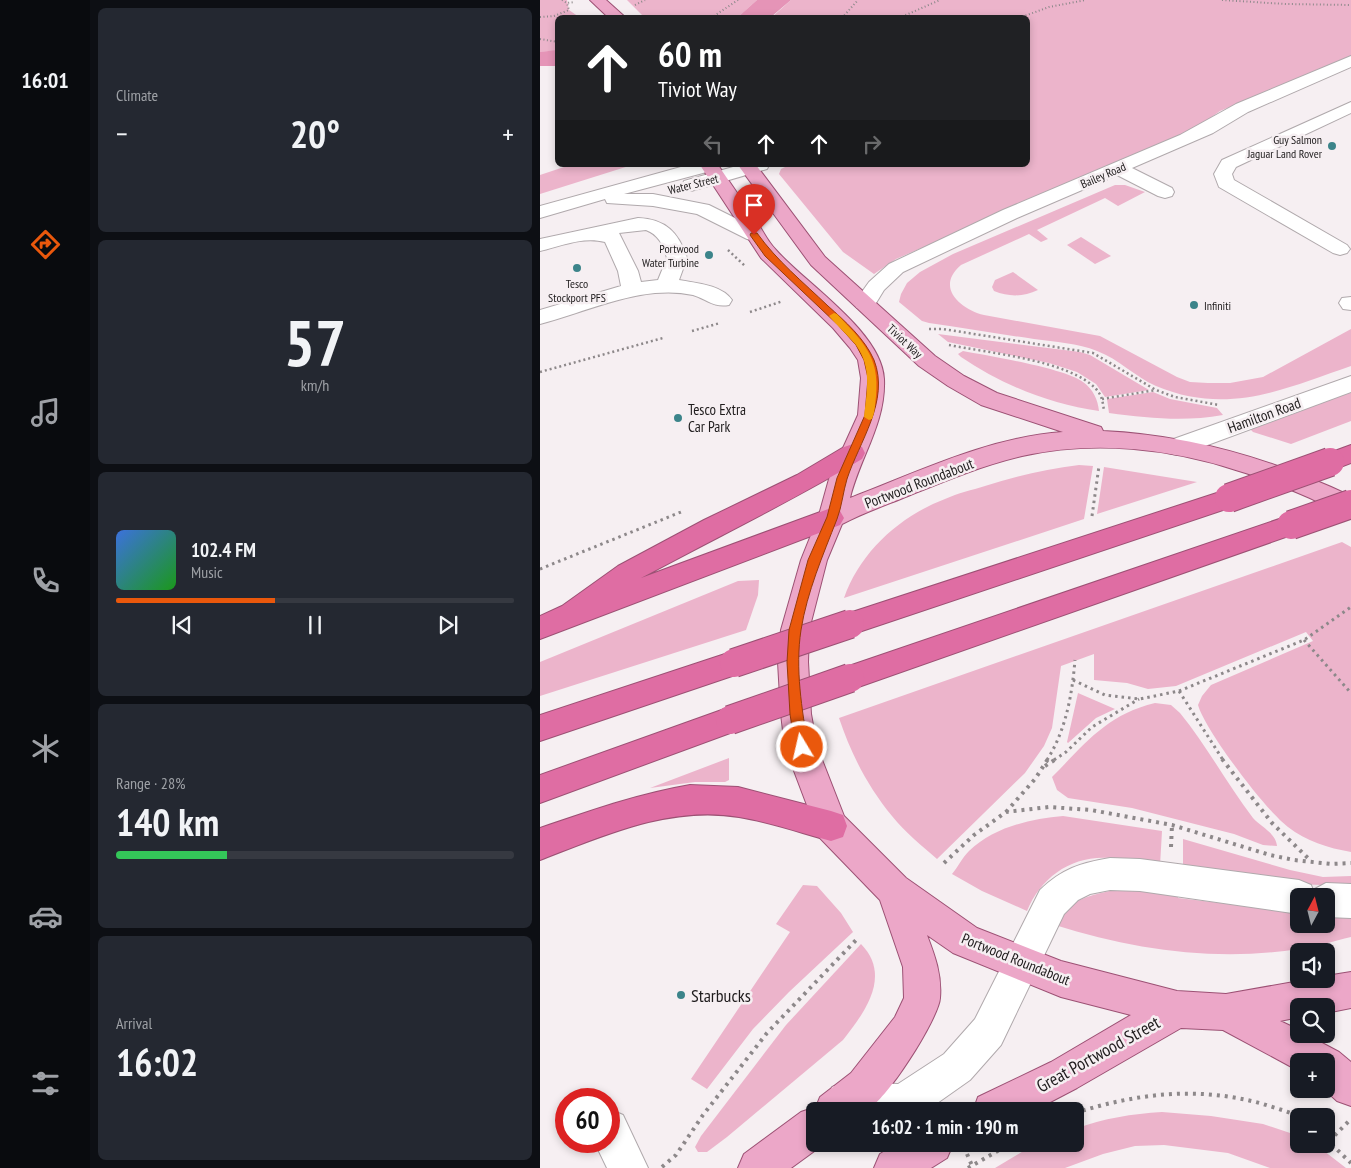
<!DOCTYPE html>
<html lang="en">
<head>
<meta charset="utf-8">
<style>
	:root { --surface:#171b24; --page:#242831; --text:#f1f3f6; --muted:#9ea1a6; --line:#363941; --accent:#ea580c }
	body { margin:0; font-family:"PT Sans Narrow",sans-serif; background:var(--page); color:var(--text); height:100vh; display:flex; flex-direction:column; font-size:19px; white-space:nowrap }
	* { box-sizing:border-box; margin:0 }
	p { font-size:16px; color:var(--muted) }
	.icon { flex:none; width:28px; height:28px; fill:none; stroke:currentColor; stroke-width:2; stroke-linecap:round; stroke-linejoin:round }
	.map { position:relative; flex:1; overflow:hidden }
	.panel { display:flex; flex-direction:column; gap:8px; padding:8px; background:#0d0f14; width:450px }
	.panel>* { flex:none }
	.banner { position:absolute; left:15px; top:15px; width:475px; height:152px; border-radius:8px; box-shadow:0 2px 8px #0003; background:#202124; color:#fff; overflow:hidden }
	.needle { width:32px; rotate:7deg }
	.tools { position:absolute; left:750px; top:888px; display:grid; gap:10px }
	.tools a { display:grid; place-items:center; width:45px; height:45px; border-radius:8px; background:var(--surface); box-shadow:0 2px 8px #0003; font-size:25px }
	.speed { position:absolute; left:15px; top:1088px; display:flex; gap:10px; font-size:25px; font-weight:700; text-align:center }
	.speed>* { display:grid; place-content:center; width:65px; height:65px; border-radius:50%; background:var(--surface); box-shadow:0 2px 8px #0003; line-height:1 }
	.speed .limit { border:8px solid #d22; background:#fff; color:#111 }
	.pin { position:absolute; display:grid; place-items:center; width:42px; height:42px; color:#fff; margin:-51px -21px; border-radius:50% 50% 50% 0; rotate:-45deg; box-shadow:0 0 5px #0007 }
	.pin .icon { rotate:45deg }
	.me { position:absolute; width:55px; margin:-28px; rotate:351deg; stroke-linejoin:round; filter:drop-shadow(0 0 4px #0008) }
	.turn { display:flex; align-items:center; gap:18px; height:105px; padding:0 20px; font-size:22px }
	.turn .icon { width:65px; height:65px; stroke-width:2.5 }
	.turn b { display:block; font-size:35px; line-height:42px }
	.lanes { display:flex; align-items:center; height:48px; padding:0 20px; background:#0003; justify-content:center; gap:25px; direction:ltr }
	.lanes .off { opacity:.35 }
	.big { font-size:38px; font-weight:800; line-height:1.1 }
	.panel .tile { flex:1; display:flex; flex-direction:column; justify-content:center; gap:8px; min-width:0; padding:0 18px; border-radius:8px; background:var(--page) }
	.panel .dial { align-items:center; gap:0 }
	.dial b { font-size:65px; line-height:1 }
	.song { display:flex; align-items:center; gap:15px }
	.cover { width:60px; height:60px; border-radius:8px; background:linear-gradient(135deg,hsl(220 70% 55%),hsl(120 70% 35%)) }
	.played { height:5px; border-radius:2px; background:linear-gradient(90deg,var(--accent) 40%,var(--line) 40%) }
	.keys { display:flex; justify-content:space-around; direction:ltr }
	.heat { display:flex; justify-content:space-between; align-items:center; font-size:28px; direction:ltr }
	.charge { height:8px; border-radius:4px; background:linear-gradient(90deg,#34c759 28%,var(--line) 0) }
	.trip { position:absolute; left:266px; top:1102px; width:278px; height:50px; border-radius:8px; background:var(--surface); box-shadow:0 2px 8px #0003; font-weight:800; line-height:50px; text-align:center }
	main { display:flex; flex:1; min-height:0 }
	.tab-bar { display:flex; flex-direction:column; width:90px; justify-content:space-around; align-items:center; background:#090b0e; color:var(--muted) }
	.tab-bar .icon { width:35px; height:35px }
	.tab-bar .active { color:var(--accent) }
	.tab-bar b { font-size:22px; color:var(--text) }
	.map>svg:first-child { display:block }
	.green { fill:#ecb4cb }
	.water { fill:#e594b7 }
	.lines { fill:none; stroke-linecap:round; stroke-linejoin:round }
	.minor-casing { stroke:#b0a9ac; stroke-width:2 }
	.major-casing { stroke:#9c5174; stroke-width:2 }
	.highway-casing { stroke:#9c5174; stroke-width:2 }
	.path-far3 { stroke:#8d888a; stroke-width:2; stroke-dasharray:1 2.5; stroke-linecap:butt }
	.path-far2 { stroke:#8d888a; stroke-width:2.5; stroke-dasharray:2 3; stroke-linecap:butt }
	.path-far1 { stroke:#8d888a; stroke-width:3; stroke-dasharray:2.5 4; stroke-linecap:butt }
	.path { stroke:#8d888a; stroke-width:4; stroke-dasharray:3 5; stroke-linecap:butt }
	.minor { fill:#fff; fill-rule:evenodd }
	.major { fill:#eca7c8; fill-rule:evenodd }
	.highway { fill:#df6da3; fill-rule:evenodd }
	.highway-bridge-casing { stroke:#9c5174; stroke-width:30; stroke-linecap:butt }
	.highway-bridge { stroke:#df6da3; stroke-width:28 }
	.route { fill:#ea580c; stroke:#983908 }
	.slow { fill:#f59e0b }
	.poi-dot { fill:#3c848a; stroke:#f6eff2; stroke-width:2 }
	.labels { text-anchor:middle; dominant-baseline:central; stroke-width:5; stroke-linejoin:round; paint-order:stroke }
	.far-poi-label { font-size:12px; fill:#1f1c1d; stroke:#f6eff2; text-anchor:end }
	.far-street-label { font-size:12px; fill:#1f1c1d; stroke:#f6eff2 }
	.poi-label { font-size:15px; fill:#1f1c1d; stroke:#f6eff2; text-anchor:start }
	.street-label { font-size:15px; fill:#1f1c1d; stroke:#f6eff2 }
	.near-poi-label { font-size:18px; fill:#1f1c1d; stroke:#f6eff2; text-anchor:start }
	.near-street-label { font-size:18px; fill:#1f1c1d; stroke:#f6eff2 }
</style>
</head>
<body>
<main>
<nav class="tab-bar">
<b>16:01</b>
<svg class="icon active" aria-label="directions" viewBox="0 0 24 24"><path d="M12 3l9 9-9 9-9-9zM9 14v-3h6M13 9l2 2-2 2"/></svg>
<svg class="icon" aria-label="music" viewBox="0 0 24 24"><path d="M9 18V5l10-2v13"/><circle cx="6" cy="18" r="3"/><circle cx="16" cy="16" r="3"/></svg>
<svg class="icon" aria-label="phone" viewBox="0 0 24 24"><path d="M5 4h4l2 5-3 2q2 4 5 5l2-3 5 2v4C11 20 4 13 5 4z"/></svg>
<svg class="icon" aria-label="climate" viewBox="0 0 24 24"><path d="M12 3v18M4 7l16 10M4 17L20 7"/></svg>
<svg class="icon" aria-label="car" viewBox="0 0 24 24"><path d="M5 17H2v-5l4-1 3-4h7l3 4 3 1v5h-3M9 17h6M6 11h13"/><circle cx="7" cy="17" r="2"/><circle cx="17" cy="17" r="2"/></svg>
<svg class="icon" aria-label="filters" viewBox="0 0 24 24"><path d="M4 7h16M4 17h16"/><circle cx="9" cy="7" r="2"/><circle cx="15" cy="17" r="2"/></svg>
</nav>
<section class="panel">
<div class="tile"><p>Climate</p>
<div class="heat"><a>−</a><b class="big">20°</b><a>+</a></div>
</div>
<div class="tile dial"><b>57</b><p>km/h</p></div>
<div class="tile">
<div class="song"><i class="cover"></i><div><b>102.4 FM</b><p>Music</p></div></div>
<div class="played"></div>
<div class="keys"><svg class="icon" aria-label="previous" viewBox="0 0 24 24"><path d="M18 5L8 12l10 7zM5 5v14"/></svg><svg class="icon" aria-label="pause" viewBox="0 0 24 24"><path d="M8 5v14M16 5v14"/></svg><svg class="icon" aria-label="next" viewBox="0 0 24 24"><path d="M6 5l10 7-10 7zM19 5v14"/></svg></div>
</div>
<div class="tile"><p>Range · 28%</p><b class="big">140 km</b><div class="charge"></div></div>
<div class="tile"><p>Arrival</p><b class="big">16:02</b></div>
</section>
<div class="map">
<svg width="811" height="1168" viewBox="0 0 811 1168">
	<rect width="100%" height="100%" fill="#f6eff2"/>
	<g class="green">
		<path d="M0,0H27L29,10L39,17L18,18L17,51L0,52Z"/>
		<path d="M87,0H217L197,18L104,17Z"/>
		<path d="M251,0H811V56L680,111L655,129L356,259L334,274L303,252L239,174L241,169L249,165H488V18H231Z"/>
		<path d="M30,165H92L0,194V175Z"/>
		<path d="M575,185H585L605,192L578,206L565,198L497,230L508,239L501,242L489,234L421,265C395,287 420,309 444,315L560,336L637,377L650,382L668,383H690L723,377L811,329V366C744,389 688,416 616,386C595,377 579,359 557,351C538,343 515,342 494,339C459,334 424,328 389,323L382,321L359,302L361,294L367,283L380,272L413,254Z"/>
		<path d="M541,237L571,256L555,264L527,245Z"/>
		<path d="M473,272L498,290C483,297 469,297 454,291L452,287L455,280Z"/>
		<path d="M398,334L540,352L550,355L609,390L565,397L556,384L537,372L509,363L408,342Z"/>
		<path d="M423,351C449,356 524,368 543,382C553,389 558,400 559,411C510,404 462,385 421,357L418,354Z"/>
		<path d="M613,392L630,399L677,408L683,415C644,422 608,418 569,413L567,399Z"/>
		<path d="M811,392V421L751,444L713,432L709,428Z"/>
		<path d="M539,465L553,466L544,519L304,598C320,552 360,516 405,499C418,493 432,490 445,486C476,476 507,469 539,465Z"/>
		<path d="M564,467L657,482L557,514Z"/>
		<path d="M802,542L811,547V852C788,848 766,841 748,827C726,811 665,730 658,705L662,696L671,685L773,641L766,632L636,686L608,689L587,683L554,680V654L521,666L512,728L504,746L485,773L397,859C382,846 365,832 352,816C328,787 311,754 299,718Z"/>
		<path d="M219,580L218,595L206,630L0,696V662L198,581Z"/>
		<path d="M538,693L575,709L556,718L528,743L527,742Z"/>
		<path d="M615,703L631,705L640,713C667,746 687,784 713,818C721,827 736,833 737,846L723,845L694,834L592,808L528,798L517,790L512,777C546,743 566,715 615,703Z"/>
		<path d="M189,758V780L185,782H155L110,788Z"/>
		<path d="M523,816L622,831L620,866C603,863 586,859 570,858C532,855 501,877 487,911L442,891L412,874C418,867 422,858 429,851C454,827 490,819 523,816Z"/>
		<path d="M643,839L750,870L783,877L811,876V886L754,884L643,868Z"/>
		<path d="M263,885L277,886L301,913L313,932L249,992L213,1029L167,1089L151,1079L250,932L236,924Z"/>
		<path d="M579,889L638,895V898L759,912V924H786V915L811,917V937C794,941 776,947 759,949C676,962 595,950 515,925C518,921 520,914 523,911C537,897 561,893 579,889Z"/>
		<path d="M321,944C352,976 325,1012 303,1040L187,1137L167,1152H158L155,1147L161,1136L246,1025Z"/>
		<path d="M622,1112L671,1116L723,1124L759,1136V1144H775L806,1168H730L688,1153L624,1145L595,1146L563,1154L525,1168H455L495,1144H535V1129C564,1118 592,1114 622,1112Z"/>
	</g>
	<g class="water">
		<path d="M217,0H251L231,17H198Z"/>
		<path d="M17,50V66H0V52Z"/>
	</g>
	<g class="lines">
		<g class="minor-casing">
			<g id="minor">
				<path d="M811,56V67L708,112L673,133L592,168L632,188L634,192L632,196L625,198L618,196L577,175L477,218L363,272L344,290L333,308L325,309L317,308L314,303L329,282L349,264L463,210L640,135L696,104Z"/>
				<path d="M811,102V113L696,167L692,174L694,180L807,245L810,249L807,253L800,255L793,253L679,187L674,174L682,160Z"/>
				<path d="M148,165H180L178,169L84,194H113L169,205L221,231L224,235L221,239L214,241L207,239L157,214L113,206L67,203L65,199L0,218V206Z"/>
				<path d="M200,165H229L227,169L151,191L144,189L142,185L144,181Z"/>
				<path d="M98,218C126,219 139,233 147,258L139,280C156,283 182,285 192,300L189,305C174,308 166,299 153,295C140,292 127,292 115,293C75,297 38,314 0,324V310L81,286L78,271L65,242C43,236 21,246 0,251V239ZM106,230C119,235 123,245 127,258L118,280L101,282L98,271L79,233Z"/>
				<path d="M811,297V310L803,309L799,303L802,298Z"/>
				<path d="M811,376V392L646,453L637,455L628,453L625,447L628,441Z"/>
				<path d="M570,858L600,859L759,880L771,885L773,890L786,883L811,884V918L786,917V896H759V914L600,891L570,890L550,894L538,900L524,914L461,1045L430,1080L386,1111H291L287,1101L292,1087L306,1082L358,1084L404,1054L435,1019L500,890C522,869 540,863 570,858Z"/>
				<path d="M69,1109L83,1115L108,1168H67L54,1141H69Z"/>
			</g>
		</g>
		<g class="major-casing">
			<g id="major">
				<path d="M50,0H66L86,18H69Z"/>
				<path d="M160,165H178C191,184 204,203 217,222C223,231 228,242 236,250C265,283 342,332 344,379C346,423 320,457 310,498C378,472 449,437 523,432L441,405L408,386L379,366L271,265L198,165H216L285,257L395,356L424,376L457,393L561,427L563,431C650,435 732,459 811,496V516C796,512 783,504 770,498C747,488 723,478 699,471C630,448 554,440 482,456C443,465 405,481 368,496C346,505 323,513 302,524L287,560L269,630L268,662L271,714L277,747L304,816L366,878L437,928L521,961L637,991L686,994L771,979H786V976L811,972V1008L786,1013V1006H759V1017L740,1021L759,1030V1034H765L799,1052L811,1062V1106L797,1101L784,1089H786V1061H759V1071L683,1030L641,1028L537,1088L493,1111H433L438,1097L511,1062L591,1015L521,997L413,953L387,935C395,956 402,975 400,998C399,1018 344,1105 325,1111C316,1114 286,1111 275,1111V1144H284L251,1168H198L204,1154L261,1112L276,1107L280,1097L311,1073L355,1017L364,998L363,967L340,900L279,837L245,747L241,714L238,662L241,630L261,560L279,515L289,479L318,415L321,378L318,360L310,348L293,328L221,258Z"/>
				<path d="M356,1144H413L407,1158L391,1168H334L340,1154Z"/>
			</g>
		</g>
		<g class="highway-casing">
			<g id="highway">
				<path d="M313,444L322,447L325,453L322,459C250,502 175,538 101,578L291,508L300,511L304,518L300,525L0,639V616L22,606L78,566L164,520L257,475L304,447Z"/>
				<path d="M811,445V463L790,471L781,468L778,462L781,456Z"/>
				<path d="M689,489L698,491L702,498L698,505L310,635L300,632L296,624L300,616Z"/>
				<path d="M751,515L760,518L764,525L760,532L310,690L300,687L295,678L300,669Z"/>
				<path d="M194,651L204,654L209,663L204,672L0,741V715Z"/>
				<path d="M190,707L201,711L205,720L201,729L0,803V775Z"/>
				<path d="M150,785L198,787L291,811L303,815L307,826L303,837L291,841C261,833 230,822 199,817C130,805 63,836 0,860V828C50,811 98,794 150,785Z"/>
			</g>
		</g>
		<g class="path-far3">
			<path d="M22,0L27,3L35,2"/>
			<path d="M682,0L745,4L811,5"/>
			<path d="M95,5L105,0"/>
			<path d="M0,17L14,16L29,10L27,3"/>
			<path d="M171,18L198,0"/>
			<path d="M302,18L318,0"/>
			<path d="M359,18L400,0"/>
			<path d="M479,18L509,7L546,0"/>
			<path d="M0,39L18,42"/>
		</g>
		<g class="path-far2">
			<path d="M188,250L205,266"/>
			<path d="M210,312L243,301"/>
			<path d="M389,329H403L553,353L616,390L635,397L679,405"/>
			<path d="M152,331L180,323"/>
			<path d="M409,345C448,353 529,360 556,389C562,395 563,403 564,411"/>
			<path d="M0,372L123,338"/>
			<path d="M562,399L616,390"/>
		</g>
		<g class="path-far1">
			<path d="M552,516L559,466"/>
			<path d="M0,569L141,512"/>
			<path d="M764,640L811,693"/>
			<path d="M533,680L565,695L600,699L639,691L683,760"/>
			<path d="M639,691L764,640L811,607"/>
			<path d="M507,760C526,730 532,695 535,660"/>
			<path d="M514,760L526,752L552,727L599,699"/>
		</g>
		<g class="path">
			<path d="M682,759L732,823L771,861"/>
			<path d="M505,766L516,759"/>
			<path d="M466,812L495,779L508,759"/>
			<path d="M631,847L632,825"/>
			<path d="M404,863L434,835L466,812L509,807L551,810L632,825L730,855L754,860L791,864L811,863"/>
			<path d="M535,1113C598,1093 659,1086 723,1104C735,1108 748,1111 759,1117"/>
			<path d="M786,1139L811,1163"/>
			<path d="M789,1141L809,1121"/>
			<path d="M427,1154L433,1168"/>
			<path d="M122,1167L136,1155L163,1115L227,1033L317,939"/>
			<path d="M428,1168L470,1144"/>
		</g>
		<use href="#minor" class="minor"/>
		<use href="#major" class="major"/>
		<use href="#highway" class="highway"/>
		<g class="highway-bridge-casing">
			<g id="highway-bridge">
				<path d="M689,498L790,462"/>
				<path d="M751,525L811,504"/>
				<path d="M194,663L310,624"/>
				<path d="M190,720L310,678"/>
			</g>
		</g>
		<use href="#highway-bridge" class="highway-bridge"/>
	</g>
	<path class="route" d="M211,233H217C237,261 263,282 288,306C305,321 325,339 334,360C350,401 319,442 307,479C303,492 302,506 297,519C283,555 267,592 261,630C255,669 262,709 268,747L266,751L262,753L257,751L255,747L250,714L247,662L249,630L268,560L287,517L297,478L325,415L328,378L324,360L316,345L298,325L225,256L210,235Z"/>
	<path class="slow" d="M294,313L297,314C322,341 340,356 336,396C335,404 335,412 332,419L329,420L324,417C327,391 332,367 316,345C308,335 297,326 289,316Z"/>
	<g class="poi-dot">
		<circle cx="792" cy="146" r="5"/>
		<circle cx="169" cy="255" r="5"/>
		<circle cx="37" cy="268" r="5"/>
		<circle cx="654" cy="305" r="5"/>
		<circle cx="138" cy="418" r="5"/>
		<circle cx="141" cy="995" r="5"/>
	</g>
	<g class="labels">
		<g class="far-poi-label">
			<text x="782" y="139">Guy Salmon<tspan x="782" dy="14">Jaguar Land Rover</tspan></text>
			<text x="159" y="248">Portwood<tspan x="159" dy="14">Water Turbine</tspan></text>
			<text x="37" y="283" text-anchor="middle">Tesco<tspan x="37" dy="14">Stockport PFS</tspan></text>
			<text x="664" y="305" text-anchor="start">Infiniti</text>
		</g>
		<g class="far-street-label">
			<text transform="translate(563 175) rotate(-23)">Bailey Road</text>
			<text transform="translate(153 184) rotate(-14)">Water Street</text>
			<text transform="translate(365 341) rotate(43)">Tiviot Way</text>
		</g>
		<g class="poi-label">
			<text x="148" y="409">Tesco Extra<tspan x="148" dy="17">Car Park</tspan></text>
		</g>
		<g class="street-label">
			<text transform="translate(724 415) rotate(-20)">Hamilton Road</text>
			<text transform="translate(379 483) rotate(-21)">Portwood Roundabout</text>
			<text transform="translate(476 959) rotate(22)">Portwood Roundabout</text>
		</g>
		<g class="near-poi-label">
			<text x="151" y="995">Starbucks</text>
		</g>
		<g class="near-street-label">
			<text transform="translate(558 1054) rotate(-29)">Great Portwood Street</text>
		</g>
	</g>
</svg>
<div class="tools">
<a><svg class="needle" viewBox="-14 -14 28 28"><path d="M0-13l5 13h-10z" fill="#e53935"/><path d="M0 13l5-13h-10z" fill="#9ea1a6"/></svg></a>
<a><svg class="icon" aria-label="sound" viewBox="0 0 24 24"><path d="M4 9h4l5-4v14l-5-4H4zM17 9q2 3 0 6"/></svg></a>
<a><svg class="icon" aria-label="search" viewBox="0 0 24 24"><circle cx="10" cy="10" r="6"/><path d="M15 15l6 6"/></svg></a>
<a>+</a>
<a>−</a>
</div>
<div class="speed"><div class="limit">60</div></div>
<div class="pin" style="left:214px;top:235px;background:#d93025"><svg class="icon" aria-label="arrive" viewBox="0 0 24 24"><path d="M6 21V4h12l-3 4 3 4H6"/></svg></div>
<svg class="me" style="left:262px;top:747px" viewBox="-20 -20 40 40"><circle r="17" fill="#ea580c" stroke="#fff" stroke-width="3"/><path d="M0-11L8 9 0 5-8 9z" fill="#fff"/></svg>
<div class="trip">16:02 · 1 min · 190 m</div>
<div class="banner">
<div class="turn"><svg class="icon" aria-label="ahead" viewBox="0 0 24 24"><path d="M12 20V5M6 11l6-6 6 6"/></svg><div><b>60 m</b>Tiviot Way</div></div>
<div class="lanes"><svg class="icon off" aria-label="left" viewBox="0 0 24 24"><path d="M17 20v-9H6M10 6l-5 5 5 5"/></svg><svg class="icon" aria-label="ahead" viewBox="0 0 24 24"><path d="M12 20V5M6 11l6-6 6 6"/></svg><svg class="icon" aria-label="ahead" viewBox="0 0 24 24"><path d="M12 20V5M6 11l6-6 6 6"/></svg><svg class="icon off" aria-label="right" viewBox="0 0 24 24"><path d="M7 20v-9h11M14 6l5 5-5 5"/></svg></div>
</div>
</div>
</main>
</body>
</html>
